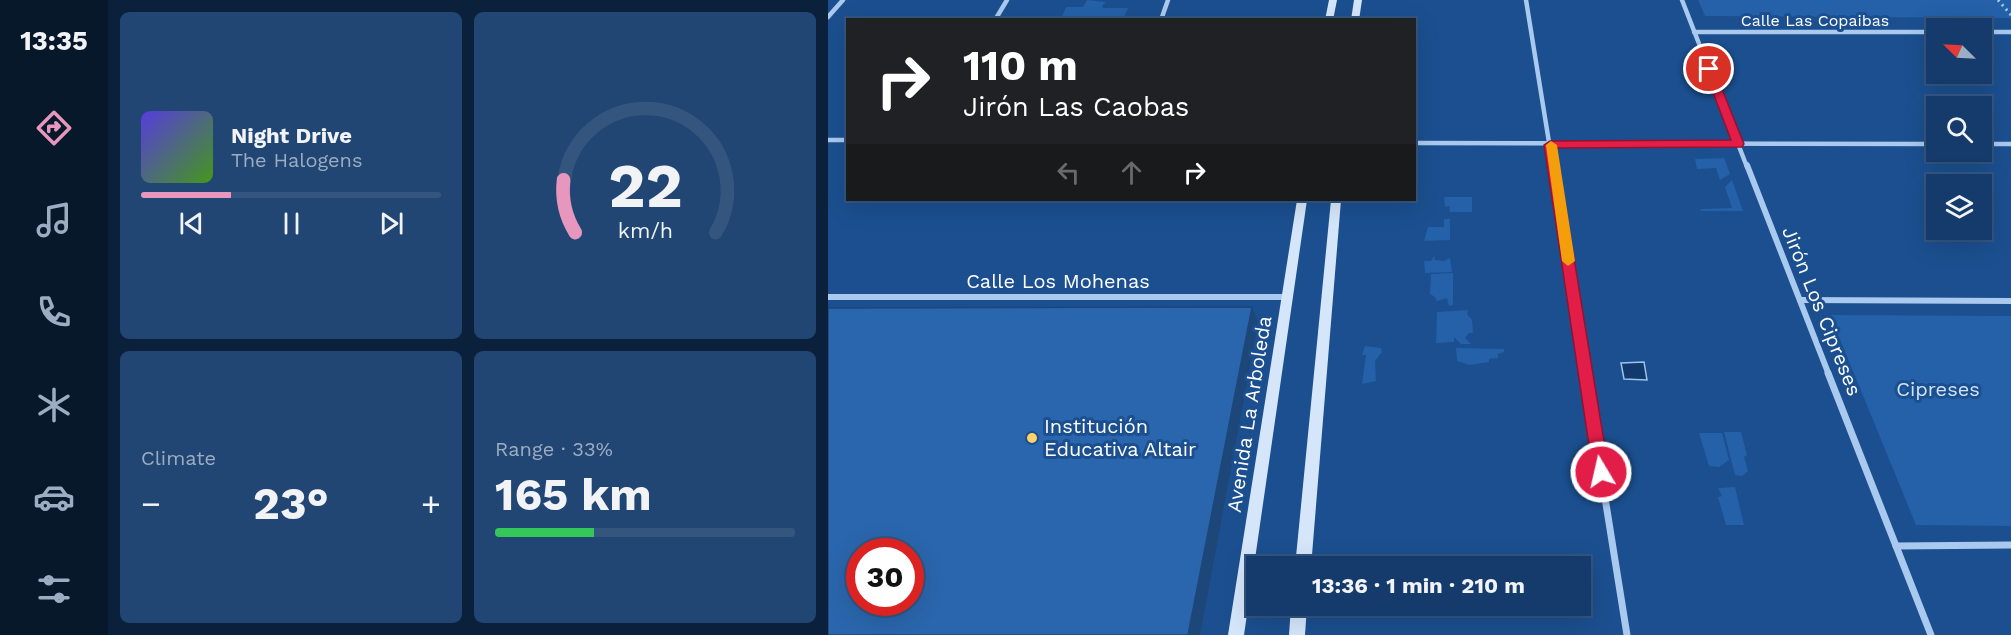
<!DOCTYPE html>
<html lang="en">
<head>
<meta charset="utf-8">
<style>
	:root { --surface:#143b6b; --page:#214673; --text:#f1f3f6; --muted:#9dadc1; --line:#33557e; --accent:#e797bd }
	body { margin:0; font-family:"Work Sans",sans-serif; background:var(--page); color:var(--text); height:100vh; display:flex; flex-direction:column; font-size:22px; white-space:nowrap }
	* { box-sizing:border-box; margin:0 }
	p { font-size:20px; color:var(--muted) }
	.icon { flex:none; width:33px; height:33px; fill:none; stroke:currentColor; stroke-width:2; stroke-linecap:round; stroke-linejoin:round }
	.map { position:relative; flex:1; overflow:hidden }
	.drawer { display:flex; flex-direction:column; gap:12px; padding:12px; background:#0b203b; width:720px }
	.drawer>* { flex:none }
	.top-card { position:absolute; left:18px; top:18px; width:570px; height:183px; border-radius:0px; box-shadow:0 6px 24px #0002,0 0 0 2px var(--line); background:#202124; color:#fff; overflow:hidden }
	.needle { width:39px; rotate:294deg }
	.controls { position:absolute; left:1098px; top:18px; display:grid; gap:12px }
	.controls a { display:grid; place-items:center; width:66px; height:66px; border-radius:0px; background:var(--surface); box-shadow:0 6px 24px #0002,0 0 0 2px var(--line); font-size:30px }
	.speed { position:absolute; left:18px; top:538px; display:flex; gap:12px; font-size:30px; font-weight:700; text-align:center }
	.speed>* { display:grid; place-content:center; width:78px; height:78px; border-radius:50%; background:var(--surface); box-shadow:0 6px 24px #0002,0 0 0 2px var(--line); line-height:1 }
	.speed .limit { border:9px solid #d22; background:#fff; color:#111 }
	.pin { position:absolute; display:grid; place-items:center; width:51px; height:51px; color:#fff; margin:-26px; border:3px solid #fff; border-radius:50%; box-shadow:0 2px 6px #0007 }
	.me { position:absolute; width:66px; margin:-33px; rotate:351deg; stroke-linejoin:round; filter:drop-shadow(0 0 4px #0008) }
	.turn { display:flex; align-items:center; gap:21px; height:126px; padding:0 18px; font-size:27px }
	.turn .icon { width:78px; height:78px; stroke-width:2.5 }
	.turn b { display:block; font-size:42px; line-height:51px }
	.lanes { display:flex; align-items:center; height:57px; padding:0 18px; background:#0003; justify-content:center; gap:30px; direction:ltr }
	.lanes .off { opacity:.35 }
	.big { font-size:45px; font-weight:700; line-height:1.1 }
	.drawer .card { flex:1; display:flex; flex-direction:column; justify-content:center; gap:9px; min-width:0; padding:0 21px; border-radius:9px; background:var(--page) }
	.drawer .dial { align-items:center; gap:0 }
	.dial svg { height:156px; overflow:visible; fill:none; stroke:var(--line); stroke-width:7; stroke-linecap:round; text-anchor:middle }
	.dial text { fill:var(--text); stroke:none }
	.song { display:flex; align-items:center; gap:18px }
	.cover { width:72px; height:72px; border-radius:9px; background:linear-gradient(135deg,hsl(250 70% 55%),hsl(100 70% 35%)) }
	.played { height:6px; border-radius:3px; background:linear-gradient(90deg,var(--accent) 30%,var(--line) 30%) }
	.keys { display:flex; justify-content:space-around; direction:ltr }
	.heat { display:flex; justify-content:space-between; align-items:center; font-size:33px; direction:ltr }
	.charge { height:9px; border-radius:4px; background:linear-gradient(90deg,#34c759 33%,var(--line) 0) }
	.drawer .tiles { flex:1; display:grid; gap:12px; grid-template-columns:repeat(2,1fr) }
	.trip { position:absolute; left:418px; top:556px; width:345px; height:60px; border-radius:0px; background:var(--surface); box-shadow:0 6px 24px #0002,0 0 0 2px var(--line); font-weight:700; line-height:60px; text-align:center }
	main { display:flex; flex:1; min-height:0 }
	.tab-bar { display:flex; flex-direction:column; width:108px; justify-content:space-around; align-items:center; background:#08182b; color:var(--muted) }
	.tab-bar .icon { width:42px; height:42px }
	.tab-bar .current { color:var(--accent) }
	.tab-bar b { font-size:27px; color:var(--text) }
	.map>svg:first-child { display:block }
	.green { fill:#2461a8 }
	.water { fill:#123a6d; stroke:#9cc4f0; stroke-width:1.5 }
	.lines { fill:none; stroke-linecap:round; stroke-linejoin:round }
	.path { stroke:#a9c9ee; stroke-width:3; stroke-dasharray:2 4; stroke-linecap:butt }
	.street-far2 { stroke:#a9c9ee; stroke-width:4.5 }
	.street-far1 { stroke:#a9c9ee; stroke-width:6 }
	.street { stroke:#a9c9ee; stroke-width:7 }
	.secondary { fill:#d6e6fa; fill-rule:evenodd }
	.shaded-wall { fill:#1d4779 }
	.building { fill:#2a66ad; stroke:#1d4779; stroke-width:1.5; fill-rule:evenodd }
	.route { fill:#e11d48; stroke:#92132f; stroke-width:1.5 }
	.slow { fill:#f59e0b }
	.poi-dot { fill:#ffd166; stroke:#1b4f8f; stroke-width:2 }
	.labels { text-anchor:middle; dominant-baseline:central; stroke-width:6; stroke-linejoin:round; paint-order:stroke }
	.far-street-label { font-size:16px; fill:#fff; stroke:#1b4f8f }
	.street-label { font-size:20px; fill:#fff; stroke:#1b4f8f }
	.park-label { font-size:20px; fill:#cfe3fa; stroke:#1b4f8f }
	.poi-label { font-size:20px; fill:#fff; stroke:#1b4f8f; text-anchor:start }
</style>
</head>
<body>
<main>
<nav class="tab-bar">
<b>13:35</b>
<svg class="icon current" aria-label="directions" viewBox="0 0 24 24"><path d="M12 3l9 9-9 9-9-9zM9 14v-3h6M13 9l2 2-2 2"/></svg>
<svg class="icon" aria-label="music" viewBox="0 0 24 24"><path d="M9 18V5l10-2v13"/><circle cx="6" cy="18" r="3"/><circle cx="16" cy="16" r="3"/></svg>
<svg class="icon" aria-label="phone" viewBox="0 0 24 24"><path d="M5 4h4l2 5-3 2q2 4 5 5l2-3 5 2v4C11 20 4 13 5 4z"/></svg>
<svg class="icon" aria-label="climate" viewBox="0 0 24 24"><path d="M12 3v18M4 7l16 10M4 17L20 7"/></svg>
<svg class="icon" aria-label="car" viewBox="0 0 24 24"><path d="M5 17H2v-5l4-1 3-4h7l3 4 3 1v5h-3M9 17h6M6 11h13"/><circle cx="7" cy="17" r="2"/><circle cx="17" cy="17" r="2"/></svg>
<svg class="icon" aria-label="filters" viewBox="0 0 24 24"><path d="M4 7h16M4 17h16"/><circle cx="9" cy="7" r="2"/><circle cx="15" cy="17" r="2"/></svg>
</nav>
<section class="drawer">
<div class="tiles">
<div class="card">
<div class="song"><i class="cover"></i><div><b>Night Drive</b><p>The Halogens</p></div></div>
<div class="played"></div>
<div class="keys"><svg class="icon" aria-label="previous" viewBox="0 0 24 24"><path d="M18 5L8 12l10 7zM5 5v14"/></svg><svg class="icon" aria-label="pause" viewBox="0 0 24 24"><path d="M8 5v14M16 5v14"/></svg><svg class="icon" aria-label="next" viewBox="0 0 24 24"><path d="M6 5l10 7-10 7zM19 5v14"/></svg></div>
</div>
<div class="card dial"><svg viewBox="0 0 100 80">
<path d="M14 69A42 42 0 1 1 86 69"/>
<path d="M14 69A42 42 0 0 1 8 42" stroke="#e797bd"/>
<text x="50" y="56" font-size="32" font-weight="700">22</text>
<text x="50" y="72" font-size="11">km/h</text>
</svg></div>
<div class="card"><p>Climate</p>
<div class="heat"><a>−</a><b class="big">23°</b><a>+</a></div>
</div>
<div class="card"><p>Range · 33%</p><b class="big">165 km</b><div class="charge"></div></div>
</div>
</section>
<div class="map">
<svg width="1183" height="635" viewBox="0 0 1183 635">
	<rect width="100%" height="100%" fill="#1b4f8f"/>
	<g class="green">
		<path d="M259,0L278,2L274,6L275,8H300L296,17H281L280,19H230H233L238,7H255Z"/>
		<path d="M870,0H1183V18L877,16Z"/>
		<path d="M896,158L902,174L892,180L888,168L869,169L867,159Z"/>
		<path d="M904,180L915,211H873L872,209L904,208L897,187Z"/>
		<path d="M616,197H644V212H622L621,206L617,207Z"/>
		<path d="M616,219H622V240L596,241L600,227H616Z"/>
		<path d="M606,256L607,260L616,261L622,258L624,272L597,273L596,261H603Z"/>
		<path d="M625,273V305L621,306L619,298L609,301L607,297L602,294L603,274Z"/>
		<path d="M640,310L639,314L644,320L645,333H641L637,338L643,344H633L626,337V342L608,343L609,312Z"/>
		<path d="M1002,315L1183,316V526L1088,525Z"/>
		<path d="M537,346L553,348L554,352L547,361L548,381L534,384L538,355H534Z"/>
		<path d="M628,348L676,349V352L670,354V358L661,359V362L642,365L629,361Z"/>
		<path d="M896,432H913L919,455L916,457L920,471L914,476L907,475Z"/>
		<path d="M871,433H894L901,460L891,467L881,466Z"/>
		<path d="M907,487L916,525H898L890,497L894,496L890,488Z"/>
	</g>
	<path class="water" d="M816,362L819,380L796,379L793,363Z"/>
	<g class="lines">
		<path class="path" d="M1170,0L1183,15"/>
		<g class="street-far2">
			<path d="M698,0L725,167"/>
			<path d="M854,0L919,167"/>
			<path d="M0,17L15,0"/>
			<path d="M167,20L179,0"/>
			<path d="M333,20L340,0"/>
			<path d="M866,32H1108"/>
			<path d="M1154,32H1183"/>
			<path d="M0,140H20"/>
			<path d="M586,143L1108,144"/>
			<path d="M1154,144H1183"/>
		</g>
		<g class="street-far1">
			<path d="M724,165L758,375"/>
			<path d="M919,165L1001,375"/>
			<path d="M0,297H460"/>
			<path d="M972,300L1183,301"/>
		</g>
		<g class="street">
			<path d="M757,373L799,635"/>
			<path d="M1000,373L1103,635"/>
			<path d="M1068,546L1183,545"/>
		</g>
		<g class="secondary">
			<path d="M501,0H509L505,20H497Z"/>
			<path d="M526,0H534L531,20H523Z"/>
			<path d="M469,200H479L416,635H400Z"/>
			<path d="M503,200H513L483,567H467Z"/>
			<path d="M463,606H479L477,635H461Z"/>
		</g>
	</g>
	<path class="shaded-wall" d="M424,307L430,323L372,635H360Z"/>
	<path class="building" d="M424,307L360,635H0V308ZM32,552H82V603H32Z"/>
	<path class="route" d="M881,66L886,69L916,144L914,147L728,148L781,472L779,477L773,479L768,477L765,472L716,145L722,141L903,140L876,69Z"/>
	<path class="slow" d="M723,141L729,145L747,261L740,266L734,261L718,145Z"/>
	<circle class="poi-dot" cx="204" cy="438" r="6"/>
	<g class="labels">
		<g class="far-street-label">
			<text x="987" y="20">Calle Las Copaibas</text>
		</g>
		<g class="street-label">
			<text x="230" y="281">Calle Los Mohenas</text>
			<text transform="translate(994 311) rotate(68)">Jirón Los Cipreses</text>
			<text transform="translate(421 414) rotate(-81)">Avenida La Arboleda</text>
		</g>
		<g class="park-label">
			<text x="1110" y="389">Cipreses</text>
		</g>
		<g class="poi-label">
			<text x="216" y="426">Institución<tspan x="216" dy="23">Educativa Altair</tspan></text>
		</g>
	</g>
</svg>
<div class="controls">
<a><svg class="needle" viewBox="-14 -14 28 28"><path d="M0-13l5 13h-10z" fill="#e53935"/><path d="M0 13l5-13h-10z" fill="#9dadc1"/></svg></a>
<a><svg class="icon" aria-label="search" viewBox="0 0 24 24"><circle cx="10" cy="10" r="6"/><path d="M15 15l6 6"/></svg></a>
<a><svg class="icon" aria-label="layers" viewBox="0 0 24 24"><path d="M12 4l9 5-9 5-9-5zM3 14l9 5 9-5"/></svg></a>
</div>
<div class="speed"><div class="limit">30</div></div>
<div class="pin" style="left:881px;top:69px;background:#d93025"><svg class="icon" aria-label="arrive" viewBox="0 0 24 24"><path d="M6 21V4h12l-3 4 3 4H6"/></svg></div>
<svg class="me" style="left:773px;top:472px" viewBox="-20 -20 40 40"><circle r="17" fill="#e11d48" stroke="#fff" stroke-width="3"/><path d="M0-11L8 9 0 5-8 9z" fill="#fff"/></svg>
<div class="trip">13:36 · 1 min · 210 m</div>
<div class="top-card">
<div class="turn"><svg class="icon" aria-label="right" viewBox="0 0 24 24"><path d="M7 20v-9h11M14 6l5 5-5 5"/></svg><div><b>110 m</b>Jirón Las Caobas</div></div>
<div class="lanes"><svg class="icon off" aria-label="left" viewBox="0 0 24 24"><path d="M17 20v-9H6M10 6l-5 5 5 5"/></svg><svg class="icon off" aria-label="ahead" viewBox="0 0 24 24"><path d="M12 20V5M6 11l6-6 6 6"/></svg><svg class="icon" aria-label="right" viewBox="0 0 24 24"><path d="M7 20v-9h11M14 6l5 5-5 5"/></svg></div>
</div>
</div>
</main>
</body>
</html>
